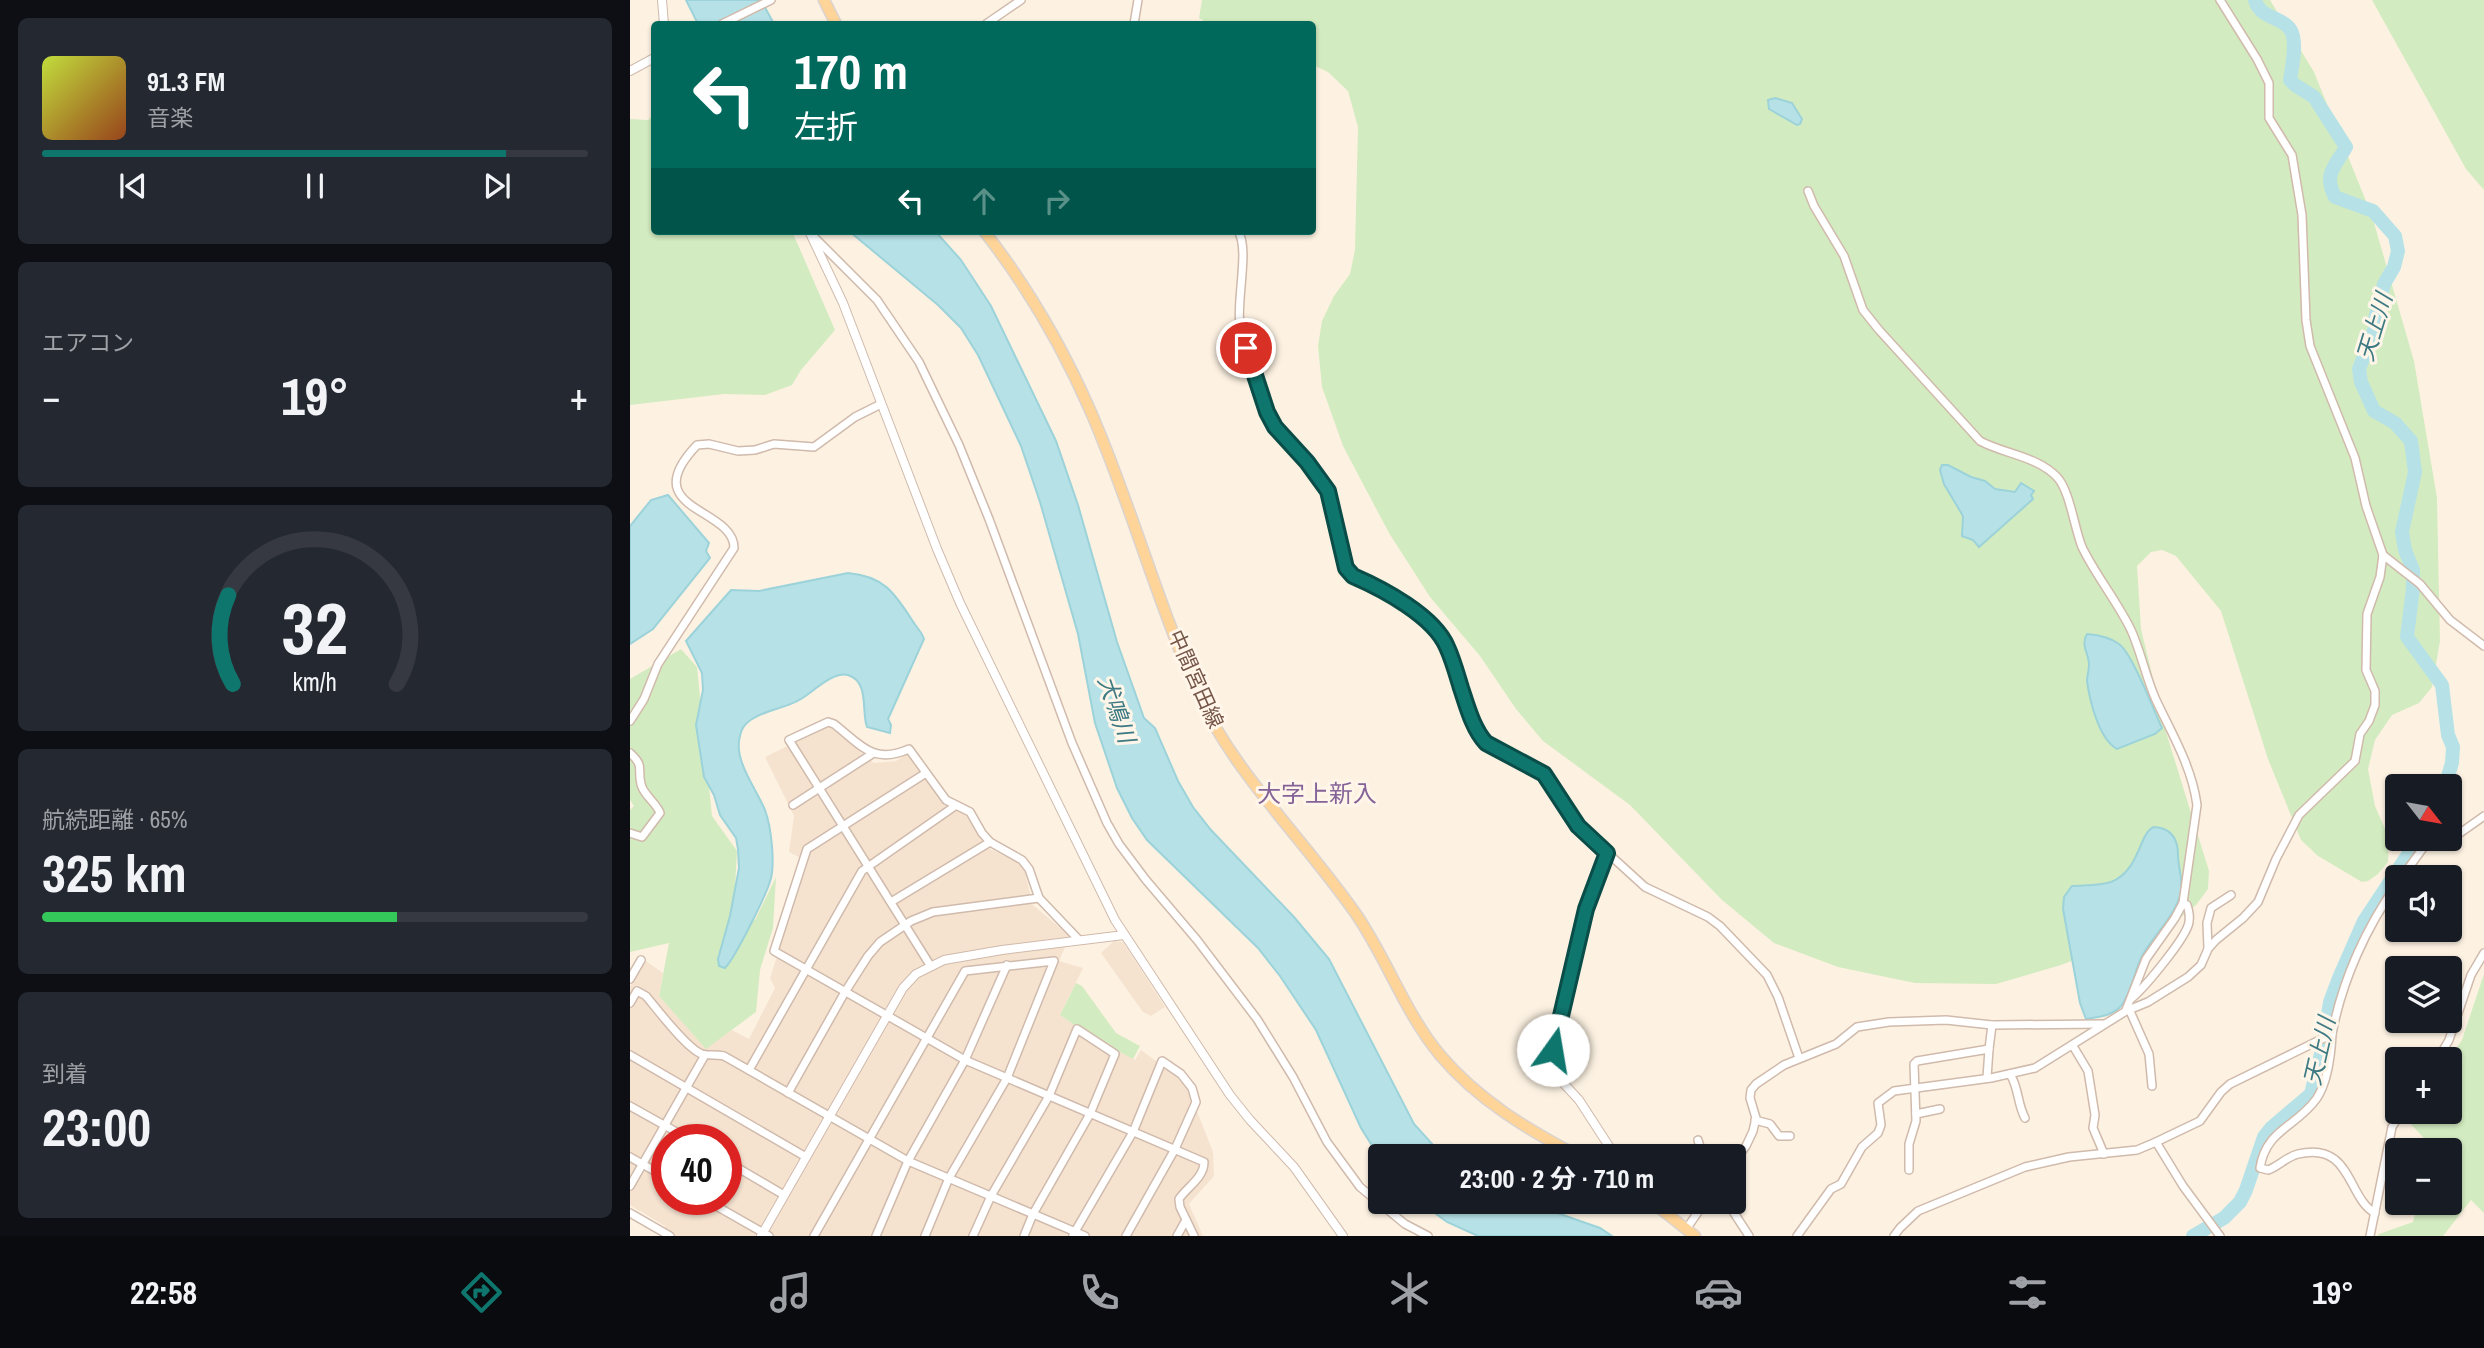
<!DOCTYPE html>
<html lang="ja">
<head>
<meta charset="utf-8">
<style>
	:root { --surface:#171b24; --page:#242831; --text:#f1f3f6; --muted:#9ea1a6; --line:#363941; --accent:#0f766e }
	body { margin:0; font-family:"Archivo Narrow","Noto Sans JP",sans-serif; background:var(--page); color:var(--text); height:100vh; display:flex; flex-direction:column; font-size:26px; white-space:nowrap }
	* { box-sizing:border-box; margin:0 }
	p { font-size:23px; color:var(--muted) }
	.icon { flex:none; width:38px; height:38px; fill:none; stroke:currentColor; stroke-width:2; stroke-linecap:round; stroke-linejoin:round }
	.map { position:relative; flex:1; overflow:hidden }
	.sheet { display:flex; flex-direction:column; gap:18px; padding:18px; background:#0d0f14; width:630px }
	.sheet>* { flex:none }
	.hud { position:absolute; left:21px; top:21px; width:665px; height:214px; border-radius:7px; box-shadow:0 2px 5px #0004; background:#00695c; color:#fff; overflow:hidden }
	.needle { width:46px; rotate:121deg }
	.buttons { position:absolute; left:1755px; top:774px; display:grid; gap:14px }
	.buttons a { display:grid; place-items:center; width:77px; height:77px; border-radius:7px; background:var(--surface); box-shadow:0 2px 5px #0004; font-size:35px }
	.speed { position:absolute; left:21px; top:1124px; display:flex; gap:14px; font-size:35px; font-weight:700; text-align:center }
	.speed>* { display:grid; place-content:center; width:91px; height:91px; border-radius:50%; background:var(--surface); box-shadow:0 2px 5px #0004; line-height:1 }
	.speed .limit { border:10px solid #d22; background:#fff; color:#111 }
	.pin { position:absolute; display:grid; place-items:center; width:60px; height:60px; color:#fff; margin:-30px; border:4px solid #fff; border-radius:50%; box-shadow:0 2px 7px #0007 }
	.me { position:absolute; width:77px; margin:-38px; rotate:13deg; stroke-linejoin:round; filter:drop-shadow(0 0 5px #0008) }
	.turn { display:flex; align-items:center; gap:24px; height:147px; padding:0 28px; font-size:32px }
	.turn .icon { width:91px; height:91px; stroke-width:2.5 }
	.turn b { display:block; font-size:49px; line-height:60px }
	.lanes { display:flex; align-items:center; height:66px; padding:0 28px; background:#0003; justify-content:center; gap:35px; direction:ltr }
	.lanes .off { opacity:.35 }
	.big { font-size:52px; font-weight:700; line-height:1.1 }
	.sheet .widget { flex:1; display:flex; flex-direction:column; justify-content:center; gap:10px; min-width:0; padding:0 24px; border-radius:10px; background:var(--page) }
	.sheet .dial { align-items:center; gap:0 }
	.dial svg { height:182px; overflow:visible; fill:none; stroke:var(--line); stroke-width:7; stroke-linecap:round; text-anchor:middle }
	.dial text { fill:var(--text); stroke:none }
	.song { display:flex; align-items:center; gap:21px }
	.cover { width:84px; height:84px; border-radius:10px; background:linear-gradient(135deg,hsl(70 70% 55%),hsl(20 70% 35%)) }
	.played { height:7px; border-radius:4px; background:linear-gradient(90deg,var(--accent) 85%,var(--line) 85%) }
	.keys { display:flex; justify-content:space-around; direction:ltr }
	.heat { display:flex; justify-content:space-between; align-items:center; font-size:38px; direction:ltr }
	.charge { height:10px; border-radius:5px; background:linear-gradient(90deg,#34c759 65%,var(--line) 0) }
	.trip { position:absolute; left:738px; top:1144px; width:378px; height:70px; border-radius:7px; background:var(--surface); box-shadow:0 2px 5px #0004; font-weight:700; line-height:70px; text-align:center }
	.menu { display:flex; height:112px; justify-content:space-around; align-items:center; background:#090b0e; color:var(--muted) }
	.menu .icon { width:49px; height:49px }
	.menu .current { color:var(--accent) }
	.menu b { font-size:32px; color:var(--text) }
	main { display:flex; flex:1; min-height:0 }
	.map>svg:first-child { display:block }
	.residential { fill:#f5e3d0; fill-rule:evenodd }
	.green { fill:#d3ebc0 }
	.water { fill:#b6e2e7; stroke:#9cd2d9; stroke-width:2 }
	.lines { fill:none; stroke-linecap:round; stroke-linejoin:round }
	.river { stroke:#b6e2e7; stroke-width:14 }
	.minor-casing { stroke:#d0baac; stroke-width:10 }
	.tertiary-casing { stroke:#d0baac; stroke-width:10 }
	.primary-casing { stroke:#dbd3cf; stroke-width:13 }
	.minor { stroke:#fff; stroke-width:7 }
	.tertiary { stroke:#fff; stroke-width:8 }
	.primary { stroke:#fed498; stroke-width:10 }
	.route-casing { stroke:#0a4d48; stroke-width:18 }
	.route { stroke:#0f766e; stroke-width:12 }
	.labels { text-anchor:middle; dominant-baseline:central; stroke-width:6; stroke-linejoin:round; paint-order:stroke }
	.street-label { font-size:21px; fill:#755648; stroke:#fff6e9 }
	.water-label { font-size:23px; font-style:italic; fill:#3e7a83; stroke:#fff6e9 }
	.quarter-label { font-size:24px; fill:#856399; stroke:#fff6e9 }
</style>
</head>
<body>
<main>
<section class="sheet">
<div class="widget">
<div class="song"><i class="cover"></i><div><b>91.3 FM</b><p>音楽</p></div></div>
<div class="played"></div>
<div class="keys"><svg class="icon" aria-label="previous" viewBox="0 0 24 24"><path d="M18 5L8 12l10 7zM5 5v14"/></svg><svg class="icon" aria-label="pause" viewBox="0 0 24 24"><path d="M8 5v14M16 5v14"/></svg><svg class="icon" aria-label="next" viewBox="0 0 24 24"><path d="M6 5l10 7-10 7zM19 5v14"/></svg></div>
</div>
<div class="widget"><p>エアコン</p>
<div class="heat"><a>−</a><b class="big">19°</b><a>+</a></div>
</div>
<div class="widget dial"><svg viewBox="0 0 100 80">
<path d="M14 69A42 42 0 1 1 86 69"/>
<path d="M14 69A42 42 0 0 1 12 30" stroke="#0f766e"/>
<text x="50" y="56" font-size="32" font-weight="700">32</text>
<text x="50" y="72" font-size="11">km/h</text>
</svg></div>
<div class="widget"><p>航続距離 · 65%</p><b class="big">325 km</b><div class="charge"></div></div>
<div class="widget"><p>到着</p><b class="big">23:00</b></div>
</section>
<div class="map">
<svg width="1854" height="1236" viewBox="0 0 1854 1236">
	<rect width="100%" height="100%" fill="#fdf2e2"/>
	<g class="residential">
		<path d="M198,726L244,763L266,761L278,753L316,807L333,811L356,847L393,865L403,905L440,936L429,961L453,968L430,1015L460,1036L505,1060L511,1050L556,1083L583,1152L584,1176L559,1204L573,1236H35V1226L0,1205V987L16,961L33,973L29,996L76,1048L102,1030L119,1039L145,988L140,978L178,862L159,852L164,816L135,757ZM37,1139H96V1199H37Z"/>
		<path d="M484,941L493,942L535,1007L521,1016L513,1012L471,953Z"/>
	</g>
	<g class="green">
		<path d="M572,0H1640L1684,72L1742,216L1784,361L1807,498L1810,641L1802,687L1789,703L1762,715L1745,740L1738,769L1745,806L1759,838L1758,862L1748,874L1738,881L1732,882L1688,856L1671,840L1638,759L1591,611L1546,556L1532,550L1521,552L1507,566L1511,629L1536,732L1579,871L1578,889L1566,905L1546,921L1431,965L1366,984L1285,983L1208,967L1144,943L1092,900L1000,805L913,741L886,709L850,656L800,597L759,533L713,446L692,387L688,346L692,321L704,296L720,274L725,250L728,127L718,91L698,72L683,65L682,24H579L569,18Z"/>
		<path d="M1742,0H1854V190L1836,169Z"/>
		<path d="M24,114V231H162L205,330L171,370L162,385L135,395L94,394L0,405V119L18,120Z"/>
		<path d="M51,649L67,667L82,816L107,851L103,926L125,920L146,877L143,928L130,970L126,1012L76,1049L29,996L39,943L0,952V810L4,806L0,800V679Z"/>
		<path d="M1854,974V1213L1841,1200L1813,1236H1747L1749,1234L1783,1222L1788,1202H1820V1150H1805L1777,1120L1783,1111H1820L1819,1059L1832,1040Z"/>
		<path d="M446,983L452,986L486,1033L510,1046L503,1059L460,1036L430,1015Z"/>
	</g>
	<g class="water">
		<path d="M56,0H131L144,24H68Z"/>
		<path d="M1145,98L1162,103L1172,119L1170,124L1167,125L1139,109L1138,100Z"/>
		<path d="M219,231H305L331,260L361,306L426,441L448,505L487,642L514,718L525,728L548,781L563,807L581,830L664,917L699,959L784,1124L814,1157H751V1160L731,1128L686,1030L650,976L628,948L517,840L502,818L487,788L465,723L448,634L410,502L391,446L348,355L331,328L308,305Z"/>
		<path d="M1312,465H1318L1341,477L1355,481L1365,489L1385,492L1391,483L1404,491L1401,495L1403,499L1349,547L1343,540L1332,536L1333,516L1314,484L1310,470Z"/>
		<path d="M38,495L79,543L76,551L80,558L23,629L0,644V526L21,500Z"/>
		<path d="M218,573C253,576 264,592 282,620C286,627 292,632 294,639L258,719L261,725L260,733L237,727C231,712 240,682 218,675C203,671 183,692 171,699C155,709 132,710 118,722C114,725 111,731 110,736C103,760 126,788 135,810C141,826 145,861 141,878C138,892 105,958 95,968L89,966L88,959L100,916L109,868L108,849L106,838L90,815L84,795L74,777L66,725L73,690L72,673L56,641L101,590L129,591Z"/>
		<path d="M1457,634C1468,635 1481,638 1489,644C1502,653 1524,711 1532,728L1525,734L1487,749C1469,739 1460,702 1457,681C1457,676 1459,670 1459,665C1459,653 1450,645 1457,634Z"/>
		<path d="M1524,827C1541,828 1548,838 1548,855C1548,867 1553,878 1551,892C1545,917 1524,934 1512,956C1504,971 1502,993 1491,1006C1482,1016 1469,1017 1456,1019L1450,1003L1433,909L1434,897L1442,886C1455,885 1469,886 1481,882C1510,871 1509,832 1524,827Z"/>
		<path d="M790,1202H896L970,1228L982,1236H848L817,1222Z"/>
	</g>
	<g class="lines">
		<g class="river">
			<path d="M1625,0C1630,21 1659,16 1663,36C1666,50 1662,66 1660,80L1665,85L1684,97L1716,147C1705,167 1693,174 1705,197L1743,211L1765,236L1768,251L1764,267L1754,284L1745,319V328L1729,369L1731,382L1744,411L1765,423L1781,441L1785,472L1772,532L1775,550L1783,570V588L1777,637L1812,685L1818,735L1823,747L1822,763L1815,786"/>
			<path d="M1563,1236L1594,1218L1610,1202L1616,1190L1634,1137L1641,1128L1681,1094L1693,1046L1700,1002L1709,978L1734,921L1779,853L1784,838"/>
		</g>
		<g class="minor-casing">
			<g id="minor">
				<path d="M92,24L141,0"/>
				<path d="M356,24L391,0"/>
				<path d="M504,24L508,0"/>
				<path d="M1178,191L1184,206L1214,256L1233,310L1249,330L1350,441C1374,454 1407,456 1427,477C1440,491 1444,527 1452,547C1466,576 1487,601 1501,630C1511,652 1516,678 1526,700C1542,734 1562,767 1567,805L1553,903L1545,918L1516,959L1496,1010"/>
				<path d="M608,231C621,251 603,308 612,337C621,364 629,404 645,428C660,450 685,465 697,489C706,506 711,547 716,568L723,576L780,606L817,645L835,702L850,737L856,743L914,774L948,826L1015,887L1078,917L1090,926L1137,975L1148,997L1169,1058"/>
				<path d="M183,236L247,300L289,362L329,445L359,519L442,743L477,823L489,844L516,880L567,940L627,1019L663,1077L697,1142L730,1187L775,1224L798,1236"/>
				<path d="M1753,555L1790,584L1820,620L1854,646"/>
				<path d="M0,721L14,699L28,664L104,548C104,507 4,511 67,445L79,444L108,451L125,450L144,444L184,447L225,417L251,404"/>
				<path d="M0,753C15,767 7,767 11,784C13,795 26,802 30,813L12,837L0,833"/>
				<path d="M296,773L177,849L144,951L335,1060L574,1162C574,1178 557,1187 549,1199L550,1207L564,1236"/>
				<path d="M163,805L242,754"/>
				<path d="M1820,835L1830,833L1854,816"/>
				<path d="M1772,877L1793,848L1809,838"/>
				<path d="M261,902L360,842"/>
				<path d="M1578,948L1577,923L1581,908L1601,895"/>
				<path d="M300,965L159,740L198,722L204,724C231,745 243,765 279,749L316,800L340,812L352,833L360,842L392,860L399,869L409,898L449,940"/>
				<path d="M0,979L11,960"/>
				<path d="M1502,998C1515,987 1557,937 1559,922C1560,916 1559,911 1557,905L1553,903"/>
				<path d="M0,1003L7,991L16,996C27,1009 57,1049 72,1054C79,1056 86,1054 94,1056L278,1161L455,1236"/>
				<path d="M1499,1009L1519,1054L1522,1086"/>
				<path d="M1702,1034C1701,1054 1698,1081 1687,1098C1667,1127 1636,1129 1630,1168L1638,1170C1649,1166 1656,1157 1668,1154C1722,1141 1717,1198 1745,1213"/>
				<path d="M1443,1046L1458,1071L1465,1115L1463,1128L1474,1154"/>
				<path d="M1359,1049L1362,1025"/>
				<path d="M0,1055L176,1157"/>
				<path d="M1808,1059L1819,1040L1841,975L1854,953"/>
				<path d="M119,1070L232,871L325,806"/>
				<path d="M1380,1074C1389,1088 1387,1103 1395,1118"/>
				<path d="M158,1093L215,992L238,956L250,942L281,921L303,912L409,898"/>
				<path d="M0,1106L59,1139"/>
				<path d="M1286,1114L1310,1109"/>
				<path d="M1125,1120L1140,1124L1149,1136H1160"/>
				<path d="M1068,1140L1073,1157"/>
				<path d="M1526,1142L1553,1186L1590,1236"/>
				<path d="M0,1157L37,1178"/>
				<path d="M96,1161L154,1195"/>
				<path d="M1104,1162L1116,1146L1123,1131L1126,1118L1120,1098L1121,1090L1126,1084L1154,1065L1206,1044L1227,1027L1259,1022L1316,1020L1362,1025L1473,1024"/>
				<path d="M1279,1170V1144L1286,1121L1284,1064L1287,1061L1359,1049L1357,1078"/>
				<path d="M0,1186L75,1055"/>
				<path d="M74,1199L139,1236"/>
				<path d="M1097,1202L1119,1236"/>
				<path d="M0,1213L40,1236"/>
				<path d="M1057,1228L1075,1202"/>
				<path d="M443,1235L503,1132L532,1061L551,1074L562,1088L566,1102L545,1149L496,1236"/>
				<path d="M184,1236L335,971L424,961L377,1078L319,1178L295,1236"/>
				<path d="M246,1236L278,1161L335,1060L377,965"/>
				<path d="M343,1236L361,1196L419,1096L447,1029L485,1054L460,1114L403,1214L394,1236"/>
				<path d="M547,1236L556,1220"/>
				<path d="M1167,1236L1201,1189L1211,1184L1232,1147L1248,1133L1251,1125L1248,1103L1264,1091L1361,1078L1405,1068L1496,1011L1518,1002L1558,977L1571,965L1578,949L1586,940L1613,918L1628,902L1646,859L1669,815L1725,761L1730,734L1739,721L1745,705V691L1736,670L1737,614L1750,577L1753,555L1736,506L1725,458L1680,346L1676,320L1672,215L1662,155L1639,118V83L1627,59L1590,0"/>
				<path d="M1264,1236L1270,1228L1288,1211L1395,1167L1439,1157L1507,1150L1526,1142L1570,1121L1591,1092L1600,1084L1702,1034C1712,981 1736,927 1768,883"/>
				<path d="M1740,1236L1762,1127L1772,1111"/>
			</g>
		</g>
		<g class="tertiary-casing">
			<g id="tertiary">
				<path d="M32,0L34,24"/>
				<path d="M0,71L24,58"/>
				<path d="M179,231L213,303L307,549L330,603L485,920L600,1095L620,1120L664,1167L713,1236"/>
				<path d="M977,853L956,909L922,1061L924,1073L949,1100L986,1157"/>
				<path d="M131,1236L273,988L286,974L314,960L372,950L494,935"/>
			</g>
		</g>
		<g class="primary-casing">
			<g id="primary">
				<path d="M194,0L206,24"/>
				<path d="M354,231C397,286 432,346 460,410C500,501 526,599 566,690C604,774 674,839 726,914C757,959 775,1013 810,1055C848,1100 898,1130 950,1157"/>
				<path d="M1022,1202L1065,1236"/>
			</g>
		</g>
		<use href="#minor" class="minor"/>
		<use href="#tertiary" class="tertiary"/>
		<use href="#primary" class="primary"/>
	</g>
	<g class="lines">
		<g class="route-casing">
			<path id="route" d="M616,348L637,412L645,427L677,462L698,491L716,568L723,576C753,589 804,616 817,647C823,660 827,675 831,688C837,706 843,729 856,743L914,774L948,826L977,853L956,909L923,1050"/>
		</g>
		<use href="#route" class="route"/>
	</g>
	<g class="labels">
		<g class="street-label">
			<text transform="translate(566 679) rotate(66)">中間宮田線</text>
		</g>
		<g class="water-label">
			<text transform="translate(1744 327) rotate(-73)">天上川</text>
			<text transform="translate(487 709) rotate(71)">犬鳴川</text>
			<text transform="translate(1689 1051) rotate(-77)">天上川</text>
		</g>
		<g class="quarter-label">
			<text x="687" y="793">大字上新入</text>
		</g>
	</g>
</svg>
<div class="buttons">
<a><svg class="needle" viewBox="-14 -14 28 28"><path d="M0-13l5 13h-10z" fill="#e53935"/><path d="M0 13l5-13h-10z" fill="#9ea1a6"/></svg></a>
<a><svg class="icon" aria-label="sound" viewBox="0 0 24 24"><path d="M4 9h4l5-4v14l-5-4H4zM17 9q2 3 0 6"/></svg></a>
<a><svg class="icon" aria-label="layers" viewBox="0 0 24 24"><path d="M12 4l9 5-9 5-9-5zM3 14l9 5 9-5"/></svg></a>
<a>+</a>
<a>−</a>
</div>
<div class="speed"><div class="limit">40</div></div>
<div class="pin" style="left:616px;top:348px;background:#d93025"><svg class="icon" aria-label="arrive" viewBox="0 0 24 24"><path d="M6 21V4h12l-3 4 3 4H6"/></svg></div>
<svg class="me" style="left:923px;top:1050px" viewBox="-20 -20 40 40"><circle r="19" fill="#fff"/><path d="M0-13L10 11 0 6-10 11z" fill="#0f766e"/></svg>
<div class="trip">23:00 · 2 分 · 710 m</div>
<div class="hud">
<div class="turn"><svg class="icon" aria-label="left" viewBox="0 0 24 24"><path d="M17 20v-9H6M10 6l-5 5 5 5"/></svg><div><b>170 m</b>左折</div></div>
<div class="lanes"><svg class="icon" aria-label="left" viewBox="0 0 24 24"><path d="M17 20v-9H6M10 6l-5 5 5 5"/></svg><svg class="icon off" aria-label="ahead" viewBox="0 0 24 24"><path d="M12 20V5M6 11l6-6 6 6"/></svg><svg class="icon off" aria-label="right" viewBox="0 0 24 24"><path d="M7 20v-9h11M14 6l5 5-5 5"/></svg></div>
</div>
</div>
</main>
<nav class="menu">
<b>22:58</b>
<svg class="icon current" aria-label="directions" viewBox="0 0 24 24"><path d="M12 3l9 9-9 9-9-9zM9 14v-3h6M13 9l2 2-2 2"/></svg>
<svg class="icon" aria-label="music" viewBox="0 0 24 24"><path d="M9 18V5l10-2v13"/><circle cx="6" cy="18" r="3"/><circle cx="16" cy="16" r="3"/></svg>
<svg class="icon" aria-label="phone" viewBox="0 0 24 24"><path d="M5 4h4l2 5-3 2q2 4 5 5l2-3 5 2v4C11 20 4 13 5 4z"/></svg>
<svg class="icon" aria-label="climate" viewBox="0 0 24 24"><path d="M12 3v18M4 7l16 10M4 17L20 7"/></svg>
<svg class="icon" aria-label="car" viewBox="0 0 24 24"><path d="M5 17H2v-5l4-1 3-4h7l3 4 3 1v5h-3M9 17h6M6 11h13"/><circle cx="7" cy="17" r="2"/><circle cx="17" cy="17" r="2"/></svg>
<svg class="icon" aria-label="filters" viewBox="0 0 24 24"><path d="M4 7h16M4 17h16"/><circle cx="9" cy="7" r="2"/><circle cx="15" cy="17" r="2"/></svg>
<b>19°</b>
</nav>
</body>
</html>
